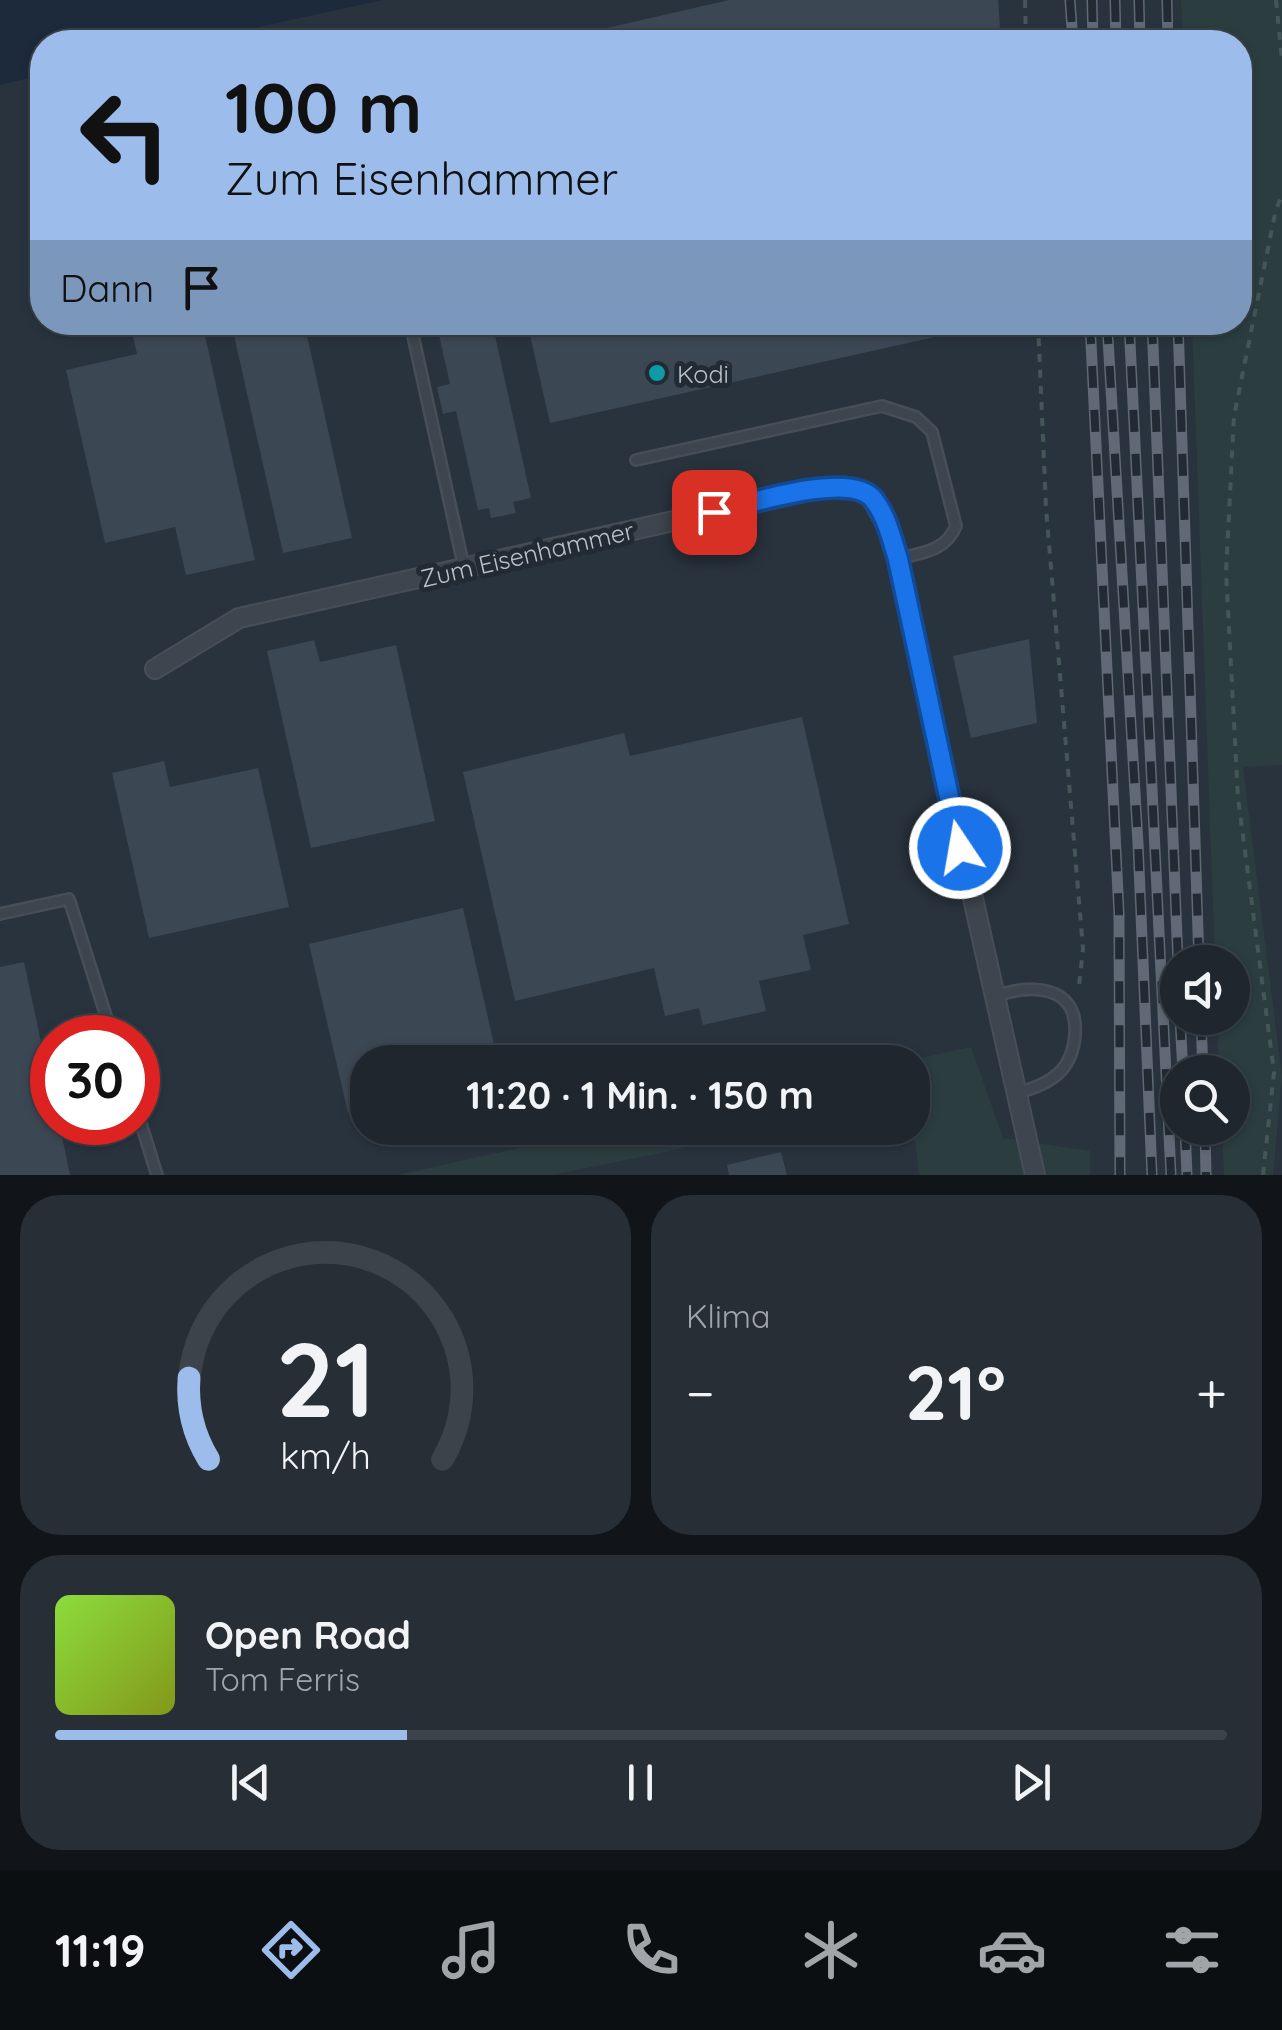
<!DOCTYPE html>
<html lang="de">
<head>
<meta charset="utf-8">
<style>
	:root { --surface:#1f262e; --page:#272e36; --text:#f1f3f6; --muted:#a1a5aa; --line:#3c434a; --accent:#9cbdeb }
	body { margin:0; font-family:Quicksand,sans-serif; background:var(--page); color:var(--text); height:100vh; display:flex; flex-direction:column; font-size:38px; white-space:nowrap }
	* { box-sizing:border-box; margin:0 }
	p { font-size:32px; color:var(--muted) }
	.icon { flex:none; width:55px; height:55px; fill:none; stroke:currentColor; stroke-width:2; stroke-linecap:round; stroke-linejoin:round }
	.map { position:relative; height:1175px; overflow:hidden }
	.drawer { display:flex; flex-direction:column; gap:20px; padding:20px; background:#111519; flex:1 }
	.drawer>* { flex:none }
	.banner { position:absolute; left:30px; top:30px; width:1222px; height:305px; border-radius:40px; box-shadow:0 2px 8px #0004,0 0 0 2px var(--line); background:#9cbdeb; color:#111; overflow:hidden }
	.controls { position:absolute; left:1160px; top:945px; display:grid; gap:20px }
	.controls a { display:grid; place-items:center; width:90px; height:90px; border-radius:50%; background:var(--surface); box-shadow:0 2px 8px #0004,0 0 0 2px var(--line); font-size:50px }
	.speed { position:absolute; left:30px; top:1015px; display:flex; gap:20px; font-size:50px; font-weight:700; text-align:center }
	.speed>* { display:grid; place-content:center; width:130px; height:130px; border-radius:50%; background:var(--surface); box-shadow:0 2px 8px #0004,0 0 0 2px var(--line); line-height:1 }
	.speed .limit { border:15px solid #d22; background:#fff; color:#111 }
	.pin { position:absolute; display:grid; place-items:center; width:85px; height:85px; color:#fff; margin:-42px; border-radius:20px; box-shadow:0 5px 15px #0006 }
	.me { position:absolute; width:110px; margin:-55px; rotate:348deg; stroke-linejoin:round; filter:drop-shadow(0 0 8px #0008) }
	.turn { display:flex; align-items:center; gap:35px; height:210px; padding:0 30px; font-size:45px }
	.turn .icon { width:130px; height:130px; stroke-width:2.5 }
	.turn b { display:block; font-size:70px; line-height:85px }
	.then { display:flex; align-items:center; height:95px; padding:0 30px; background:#0003; gap:20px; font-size:38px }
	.big { font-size:75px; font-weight:700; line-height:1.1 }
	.drawer .card { flex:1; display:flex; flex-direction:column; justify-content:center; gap:15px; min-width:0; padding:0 35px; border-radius:40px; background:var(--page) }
	.drawer .dial { align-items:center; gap:0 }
	.dial svg { height:260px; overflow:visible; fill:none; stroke:var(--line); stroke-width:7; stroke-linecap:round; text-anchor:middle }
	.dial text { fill:var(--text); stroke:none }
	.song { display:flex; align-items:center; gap:30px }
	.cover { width:120px; height:120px; border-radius:15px; background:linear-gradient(135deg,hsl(90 70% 55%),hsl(70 70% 35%)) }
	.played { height:10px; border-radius:5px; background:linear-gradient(90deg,var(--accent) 30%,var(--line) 30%) }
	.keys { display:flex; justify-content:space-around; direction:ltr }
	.heat { display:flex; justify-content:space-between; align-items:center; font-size:55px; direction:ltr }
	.drawer .tiles { flex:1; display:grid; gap:20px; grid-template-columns:1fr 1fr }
	.card:last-child { grid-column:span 2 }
	.trip { position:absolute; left:350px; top:1045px; width:580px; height:100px; border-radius:40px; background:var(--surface); box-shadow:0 2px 8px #0004,0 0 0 2px var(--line); font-weight:700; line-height:100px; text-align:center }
	.tabs { display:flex; height:160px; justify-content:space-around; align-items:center; background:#0c0f12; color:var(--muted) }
	.tabs .icon { width:70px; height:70px }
	.tabs .active { color:var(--accent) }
	.tabs b { font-size:45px; color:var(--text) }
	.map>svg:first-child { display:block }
	.green { fill:#2b3d3f }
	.water { fill:#1d2a3b }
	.building { fill:#3c4754 }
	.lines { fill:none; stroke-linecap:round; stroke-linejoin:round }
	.lane-casing { stroke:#474e57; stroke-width:14 }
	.street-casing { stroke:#474e57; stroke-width:22 }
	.path { stroke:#445657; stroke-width:4; stroke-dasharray:8 8; stroke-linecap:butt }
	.lane { stroke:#3d454e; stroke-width:9 }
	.street { stroke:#3d454e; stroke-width:18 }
	.rail-casing { stroke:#606975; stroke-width:11 }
	.rail { stroke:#222a33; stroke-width:8; stroke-dasharray:22; stroke-linecap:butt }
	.route-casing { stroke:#114b97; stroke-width:25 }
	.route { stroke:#1a73e8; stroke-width:18 }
	.culture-dot { fill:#0f9aa8; stroke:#222a33; stroke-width:4 }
	.labels { text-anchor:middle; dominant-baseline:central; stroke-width:10; stroke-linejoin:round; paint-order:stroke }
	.poi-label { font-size:25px; fill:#bac0c9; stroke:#222a33; text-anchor:start }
	.street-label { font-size:25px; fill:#bac0c9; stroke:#222a33 }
</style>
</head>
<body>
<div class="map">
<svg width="1282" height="1175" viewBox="0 0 1282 1175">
	<rect width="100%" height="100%" fill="#29333e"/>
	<g class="green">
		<path d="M1181,0H1282V765L1243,767L1282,1077L1273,1175H1224L1222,1128H1232V1072H1219L1217,1018H1232V962H1215L1192,323L1240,322V42H1183Z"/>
		<path d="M971,1047L1003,1138L1090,1151V1175H919L912,1120V1062H901Z"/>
		<path d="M610,1128H783L552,1175H397Z"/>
	</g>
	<path class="water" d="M0,0H383L190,42H42V75L0,85Z"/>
	<g class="building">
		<path d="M729,0H998L1001,42H546Z"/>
		<path d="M130,322H202L255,560L186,575L175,527L105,543L66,370L137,354Z"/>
		<path d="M231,322H304L352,538L283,553Z"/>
		<path d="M436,322H492L531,498L513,502L516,513L491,518L489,508L478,510L456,411L443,414L437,387L450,384Z"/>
		<path d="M527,322H993V324L550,423Z"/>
		<path d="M1029,639L1037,723L971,738L953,656Z"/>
		<path d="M314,640L320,662L396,645L435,821L311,848L267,651Z"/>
		<path d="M802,717L849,924L803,935L811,970L759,981L766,1011L703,1025L699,1008L665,1016L654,968L515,1001L463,772L624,733L630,756Z"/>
		<path d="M164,761L170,787L258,768L289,907L149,938L112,773Z"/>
		<path d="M463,908L498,1062H368V1108L348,1113L309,944Z"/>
		<path d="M24,962L52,1094V1122H59L70,1175H0V967Z"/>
		<path d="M781,1152L787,1175H729L727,1165Z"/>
	</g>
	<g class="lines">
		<g class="lane-casing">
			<g id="lane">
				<path d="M410,322L464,568"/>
				<path d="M636,460L882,406L916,417L932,432L956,526C946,551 922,553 897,559"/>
				<path d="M0,914L69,899L113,1038"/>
				<path d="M993,997C1029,984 1079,983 1075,1035C1074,1048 1070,1061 1061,1071C1049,1083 1034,1088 1018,1093"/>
				<path d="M138,1114L157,1175"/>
			</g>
		</g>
		<g class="street-casing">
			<path id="street" d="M155,669L239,618L821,488H849L869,494L888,528L897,559L1035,1175"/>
		</g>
		<g class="path">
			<path d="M1025,0L1026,42"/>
			<path d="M1276,0L1282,60"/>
			<path d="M1038,322L1046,508L1083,949L1079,986L1076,989"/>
			<path d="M1263,1175L1274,1072L1238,798L1226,572L1234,416L1275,214L1282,193"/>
		</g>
		<use href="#lane" class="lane"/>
		<use href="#street" class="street"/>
		<g class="rail-casing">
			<g id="rail">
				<path d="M1070,0L1073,42"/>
				<path d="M1092,0L1093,42"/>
				<path d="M1115,0L1116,42"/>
				<path d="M1139,0L1140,42"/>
				<path d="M1167,0L1168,42"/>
				<path d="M1090,322L1119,914L1120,1175"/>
				<path d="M1107,322L1138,843L1152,1175"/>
				<path d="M1129,322L1171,1175"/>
				<path d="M1152,322L1178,962"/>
				<path d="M1178,322L1199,962"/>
				<path d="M1180,1018L1183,1072"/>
				<path d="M1201,1018L1203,1072"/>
				<path d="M1185,1128L1187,1175"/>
				<path d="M1205,1128L1206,1175"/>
			</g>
		</g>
		<use href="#rail" class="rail"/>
	</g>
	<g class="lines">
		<g class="route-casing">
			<path id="route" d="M714,512C746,505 852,469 874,500C887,517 892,540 898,559L960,848"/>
		</g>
		<use href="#route" class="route"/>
	</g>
	<circle class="culture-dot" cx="657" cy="373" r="10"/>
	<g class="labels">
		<g class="poi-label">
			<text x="677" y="373">Kodi</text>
		</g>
		<g class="street-label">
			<text transform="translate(527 554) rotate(-13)">Zum Eisenhammer</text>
		</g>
	</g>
</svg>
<div class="controls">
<a><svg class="icon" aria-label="sound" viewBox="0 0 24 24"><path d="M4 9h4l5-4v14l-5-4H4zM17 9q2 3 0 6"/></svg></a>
<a><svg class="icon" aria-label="search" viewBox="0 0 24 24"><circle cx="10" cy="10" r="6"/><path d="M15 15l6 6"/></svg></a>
</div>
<div class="speed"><div class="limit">30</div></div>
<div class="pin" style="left:714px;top:512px;background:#d93025"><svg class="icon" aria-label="arrive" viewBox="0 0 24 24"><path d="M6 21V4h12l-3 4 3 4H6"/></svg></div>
<svg class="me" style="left:960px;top:848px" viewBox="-20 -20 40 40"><circle r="17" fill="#1a73e8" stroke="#fff" stroke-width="3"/><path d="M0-11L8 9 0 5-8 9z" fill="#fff"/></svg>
<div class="trip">11:20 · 1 Min. · 150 m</div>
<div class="banner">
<div class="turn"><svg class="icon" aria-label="left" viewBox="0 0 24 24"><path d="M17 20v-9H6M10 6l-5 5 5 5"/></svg><div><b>100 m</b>Zum Eisenhammer</div></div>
<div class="then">Dann<svg class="icon" aria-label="arrive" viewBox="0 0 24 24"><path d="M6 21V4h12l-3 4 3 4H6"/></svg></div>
</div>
</div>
<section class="drawer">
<div class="tiles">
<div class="card dial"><svg viewBox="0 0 100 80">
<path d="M14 69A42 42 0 1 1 86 69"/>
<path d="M14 69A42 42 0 0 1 8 44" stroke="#9cbdeb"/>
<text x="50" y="56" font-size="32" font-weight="700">21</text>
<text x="50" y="72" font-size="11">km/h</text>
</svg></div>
<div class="card"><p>Klima</p>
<div class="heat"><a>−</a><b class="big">21°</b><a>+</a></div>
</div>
<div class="card">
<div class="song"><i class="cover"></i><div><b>Open Road</b><p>Tom Ferris</p></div></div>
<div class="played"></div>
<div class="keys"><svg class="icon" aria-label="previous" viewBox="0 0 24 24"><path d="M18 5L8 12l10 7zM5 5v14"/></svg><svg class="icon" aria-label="pause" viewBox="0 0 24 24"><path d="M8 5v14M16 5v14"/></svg><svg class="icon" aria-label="next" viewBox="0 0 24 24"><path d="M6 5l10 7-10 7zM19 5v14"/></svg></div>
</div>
</div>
</section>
<nav class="tabs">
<b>11:19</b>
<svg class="icon active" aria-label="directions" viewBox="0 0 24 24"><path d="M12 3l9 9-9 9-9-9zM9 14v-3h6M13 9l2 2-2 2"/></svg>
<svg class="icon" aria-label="music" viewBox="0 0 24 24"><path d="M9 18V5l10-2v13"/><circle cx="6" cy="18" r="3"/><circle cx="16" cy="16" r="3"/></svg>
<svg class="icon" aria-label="phone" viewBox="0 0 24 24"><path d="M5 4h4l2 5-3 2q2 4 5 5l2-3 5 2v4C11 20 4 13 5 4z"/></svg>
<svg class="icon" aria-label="climate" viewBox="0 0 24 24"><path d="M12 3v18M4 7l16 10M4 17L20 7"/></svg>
<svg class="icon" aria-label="car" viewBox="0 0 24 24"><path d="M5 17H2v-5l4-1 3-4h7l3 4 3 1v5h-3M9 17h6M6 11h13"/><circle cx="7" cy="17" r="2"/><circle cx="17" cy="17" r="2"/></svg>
<svg class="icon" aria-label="filters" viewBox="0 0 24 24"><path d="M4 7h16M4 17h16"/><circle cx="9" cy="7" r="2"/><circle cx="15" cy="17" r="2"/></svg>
</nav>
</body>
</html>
